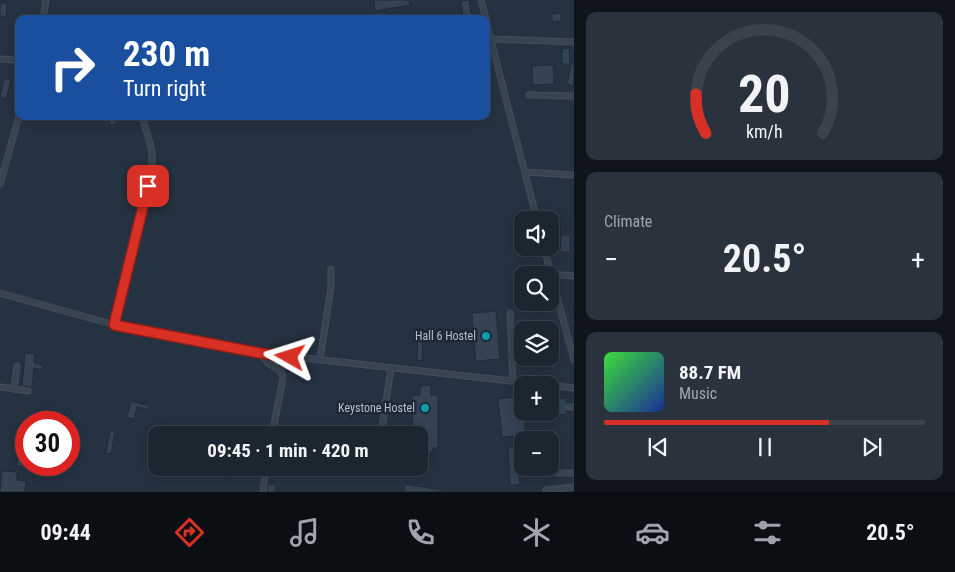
<!DOCTYPE html>
<html lang="en">
<head>
<meta charset="utf-8">
<style>
	:root { --surface:#1c2631; --page:#29323d; --text:#f1f3f6; --muted:#a0a5ab; --line:#3a434d; --accent:#d93025 }
	body { margin:0; font-family:"Roboto Condensed",sans-serif; background:var(--page); color:var(--text); height:100vh; display:flex; flex-direction:column; font-size:19px; white-space:nowrap }
	* { box-sizing:border-box; margin:0 }
	p { font-size:16px; color:var(--muted) }
	.icon { flex:none; width:28px; height:28px; fill:none; stroke:currentColor; stroke-width:2; stroke-linecap:round; stroke-linejoin:round }
	.map { position:relative; flex:1; overflow:hidden }
	.details { display:flex; flex-direction:column; gap:12px; padding:12px; background:#0f151b; width:381px }
	.details>* { flex:none }
	.hud { position:absolute; left:15px; top:15px; width:475px; height:105px; border-radius:10px; box-shadow:0 2px 12px #0003,0 0 0 1px var(--line); background:#1a4fa0; color:#fff; overflow:hidden }
	.buttons { position:absolute; left:514px; top:211px; display:grid; gap:10px }
	.buttons a { display:grid; place-items:center; width:45px; height:45px; border-radius:10px; background:var(--surface); box-shadow:0 2px 12px #0003,0 0 0 1px var(--line); font-size:25px }
	.speed { position:absolute; left:15px; top:411px; display:flex; gap:10px; font-size:25px; font-weight:700; text-align:center }
	.speed>* { display:grid; place-content:center; width:65px; height:65px; border-radius:50%; background:var(--surface); box-shadow:0 2px 12px #0003,0 0 0 1px var(--line); line-height:1 }
	.speed .limit { border:8px solid #d22; background:#fff; color:#111 }
	.pin { position:absolute; display:grid; place-items:center; width:42px; height:42px; color:#fff; margin:-21px; border-radius:10px; box-shadow:0 2px 8px #0006 }
	.me { position:absolute; width:55px; margin:-28px; rotate:276deg; stroke-linejoin:round; filter:drop-shadow(0 0 4px #0008) }
	.turn { display:flex; align-items:center; gap:18px; height:105px; padding:0 25px; font-size:22px }
	.turn .icon { width:65px; height:65px; stroke-width:2.5 }
	.turn b { display:block; font-size:35px; line-height:42px }
	.big { font-size:38px; font-weight:700; line-height:1.1 }
	.details .widget { flex:1; display:flex; flex-direction:column; justify-content:center; gap:8px; min-width:0; padding:0 18px; border-radius:10px; background:var(--page) }
	.details .dial { align-items:center; gap:0 }
	.dial svg { height:130px; overflow:visible; fill:none; stroke:var(--line); stroke-width:7; stroke-linecap:round; text-anchor:middle }
	.dial text { fill:var(--text); stroke:none }
	.song { display:flex; align-items:center; gap:15px }
	.cover { width:60px; height:60px; border-radius:8px; background:linear-gradient(135deg,hsl(120 70% 55%),hsl(230 70% 35%)) }
	.played { height:5px; border-radius:2px; background:linear-gradient(90deg,var(--accent) 70%,var(--line) 70%) }
	.keys { display:flex; justify-content:space-around; direction:ltr }
	.heat { display:flex; justify-content:space-between; align-items:center; font-size:28px; direction:ltr }
	.trip { position:absolute; left:148px; top:426px; width:280px; height:50px; border-radius:10px; background:var(--surface); box-shadow:0 2px 12px #0003,0 0 0 1px var(--line); font-weight:700; line-height:50px; text-align:center }
	.tabs { display:flex; height:80px; justify-content:space-around; align-items:center; background:#0b0f14; color:var(--muted) }
	.tabs .icon { width:35px; height:35px }
	.tabs .on { color:var(--accent) }
	.tabs b { font-size:22px; color:var(--text) }
	main { display:flex; flex:1; min-height:0 }
	.map>svg:first-child { display:block }
	.building { fill:#344455; stroke:#202b38 }
	.lines { fill:none; stroke-linecap:round; stroke-linejoin:round }
	.minor-casing { stroke:#434d5a; stroke-width:7 }
	.minor { stroke:#394451; stroke-width:5 }
	.route-casing { stroke:#8d1f18; stroke-width:12 }
	.route { stroke:#d93025; stroke-width:9 }
	.culture-dot { fill:#0f9aa8; stroke:#1e2936; stroke-width:2 }
	.labels { text-anchor:middle; dominant-baseline:central; stroke-width:5; stroke-linejoin:round; paint-order:stroke }
	.poi-label { font-size:12px; fill:#b6bfcb; stroke:#1e2936; text-anchor:end }
</style>
</head>
<body>
<main>
<div class="map">
<svg width="574" height="492" viewBox="0 0 574 492">
	<rect width="100%" height="100%" fill="#253241"/>
	<g class="building">
		<path d="M374,0H409L410,5L375,11Z"/>
		<path d="M469,0L471,14L463,16L461,1Z"/>
		<path d="M0,3H7L6,17L0,16Z"/>
		<path d="M561,13V21L552,22V14Z"/>
		<path d="M569,48L570,64H562V49Z"/>
		<path d="M572,61H574V86L567,84Z"/>
		<path d="M553,65L554,84L533,85L532,66Z"/>
		<path d="M4,78L11,80L6,99L0,97Z"/>
		<path d="M110,116H117L116,125L109,124Z"/>
		<path d="M554,225H560L561,234L555,235Z"/>
		<path d="M561,235H570V252H560Z"/>
		<path d="M514,244H518L520,255H515Z"/>
		<path d="M496,311L500,359L476,361L474,341H468L467,334L473,333L472,313Z"/>
		<path d="M418,340H423L422,361L417,360Z"/>
		<path d="M25,353L35,354L34,363L43,365L42,370L34,368L32,387L22,386Z"/>
		<path d="M431,385V395H438V448H433V452H419V435H413L412,395H420V386Z"/>
		<path d="M522,396L526,435L517,436L518,443L514,444L513,436L502,437L498,399Z"/>
		<path d="M566,398L567,414L550,416V400Z"/>
		<path d="M131,401L149,406L148,409L137,407L134,419L127,417Z"/>
		<path d="M110,430L115,431L111,454L106,453Z"/>
		<path d="M18,445H26V466H17Z"/>
		<path d="M516,446L520,485H510L508,447Z"/>
		<path d="M192,468H209L208,473L192,470Z"/>
		<path d="M221,469L233,472L231,478L219,476Z"/>
		<path d="M2,471L17,472V480L26,481L25,492H0Z"/>
		<path d="M268,484H275V492H267Z"/>
		<path d="M405,484L442,490V492H404Z"/>
	</g>
	<g class="lines">
		<g class="minor-casing">
			<g id="minor">
				<path d="M481,0L486,19"/>
				<path d="M43,19L46,0"/>
				<path d="M486,21L537,220"/>
				<path d="M491,39L574,42"/>
				<path d="M0,59L19,60"/>
				<path d="M529,95L574,96"/>
				<path d="M525,172L574,175"/>
				<path d="M0,184L19,116"/>
				<path d="M544,248L574,360"/>
				<path d="M551,274L574,276"/>
				<path d="M0,293L115,325L259,353L574,388"/>
				<path d="M510,313L513,380"/>
				<path d="M115,325L152,168V151L142,116"/>
				<path d="M259,353L268,363L281,371L283,378L272,435"/>
				<path d="M320,360L331,287V269"/>
				<path d="M0,387L28,391"/>
				<path d="M14,389L17,366"/>
				<path d="M569,407H574"/>
				<path d="M381,435L391,368"/>
				<path d="M536,468L558,473H574"/>
				<path d="M546,490L574,487"/>
				<path d="M263,492L266,468"/>
			</g>
		</g>
		<use href="#minor" class="minor"/>
	</g>
	<g class="lines">
		<g class="route-casing">
			<path id="route" d="M148,186L114,325L259,353L290,357"/>
		</g>
		<use href="#route" class="route"/>
	</g>
	<g class="culture-dot">
		<circle cx="486" cy="336" r="5"/>
		<circle cx="425" cy="408" r="5"/>
	</g>
	<g class="labels">
		<g class="poi-label">
			<text x="476" y="336">Hall 6 Hostel</text>
			<text x="415" y="408">Keystone Hostel</text>
		</g>
	</g>
</svg>
<div class="buttons">
<a><svg class="icon" aria-label="sound" viewBox="0 0 24 24"><path d="M4 9h4l5-4v14l-5-4H4zM17 9q2 3 0 6"/></svg></a>
<a><svg class="icon" aria-label="search" viewBox="0 0 24 24"><circle cx="10" cy="10" r="6"/><path d="M15 15l6 6"/></svg></a>
<a><svg class="icon" aria-label="layers" viewBox="0 0 24 24"><path d="M12 4l9 5-9 5-9-5zM3 14l9 5 9-5"/></svg></a>
<a>+</a>
<a>−</a>
</div>
<div class="speed"><div class="limit">30</div></div>
<div class="pin" style="left:148px;top:186px;background:#d93025"><svg class="icon" aria-label="arrive" viewBox="0 0 24 24"><path d="M6 21V4h12l-3 4 3 4H6"/></svg></div>
<svg class="me" style="left:290px;top:357px" viewBox="-20 -20 40 40"><path d="M0-17L14 15 0 8-14 15z" fill="#d93025" stroke="#fff" stroke-width="4"/></svg>
<div class="trip">09:45 · 1 min · 420 m</div>
<div class="hud">
<div class="turn"><svg class="icon" aria-label="right" viewBox="0 0 24 24"><path d="M7 20v-9h11M14 6l5 5-5 5"/></svg><div><b>230 m</b>Turn right</div></div>
</div>
</div>
<section class="details">
<div class="widget dial"><svg viewBox="0 0 100 80">
<path d="M14 69A42 42 0 1 1 86 69"/>
<path d="M14 69A42 42 0 0 1 8 45" stroke="#d93025"/>
<text x="50" y="56" font-size="32" font-weight="700">20</text>
<text x="50" y="72" font-size="11">km/h</text>
</svg></div>
<div class="widget"><p>Climate</p>
<div class="heat"><a>−</a><b class="big">20.5°</b><a>+</a></div>
</div>
<div class="widget">
<div class="song"><i class="cover"></i><div><b>88.7 FM</b><p>Music</p></div></div>
<div class="played"></div>
<div class="keys"><svg class="icon" aria-label="previous" viewBox="0 0 24 24"><path d="M18 5L8 12l10 7zM5 5v14"/></svg><svg class="icon" aria-label="pause" viewBox="0 0 24 24"><path d="M8 5v14M16 5v14"/></svg><svg class="icon" aria-label="next" viewBox="0 0 24 24"><path d="M6 5l10 7-10 7zM19 5v14"/></svg></div>
</div>
</section>
</main>
<nav class="tabs">
<b>09:44</b>
<svg class="icon on" aria-label="directions" viewBox="0 0 24 24"><path d="M12 3l9 9-9 9-9-9zM9 14v-3h6M13 9l2 2-2 2"/></svg>
<svg class="icon" aria-label="music" viewBox="0 0 24 24"><path d="M9 18V5l10-2v13"/><circle cx="6" cy="18" r="3"/><circle cx="16" cy="16" r="3"/></svg>
<svg class="icon" aria-label="phone" viewBox="0 0 24 24"><path d="M5 4h4l2 5-3 2q2 4 5 5l2-3 5 2v4C11 20 4 13 5 4z"/></svg>
<svg class="icon" aria-label="climate" viewBox="0 0 24 24"><path d="M12 3v18M4 7l16 10M4 17L20 7"/></svg>
<svg class="icon" aria-label="car" viewBox="0 0 24 24"><path d="M5 17H2v-5l4-1 3-4h7l3 4 3 1v5h-3M9 17h6M6 11h13"/><circle cx="7" cy="17" r="2"/><circle cx="17" cy="17" r="2"/></svg>
<svg class="icon" aria-label="filters" viewBox="0 0 24 24"><path d="M4 7h16M4 17h16"/><circle cx="9" cy="7" r="2"/><circle cx="15" cy="17" r="2"/></svg>
<b>20.5°</b>
</nav>
</body>
</html>
